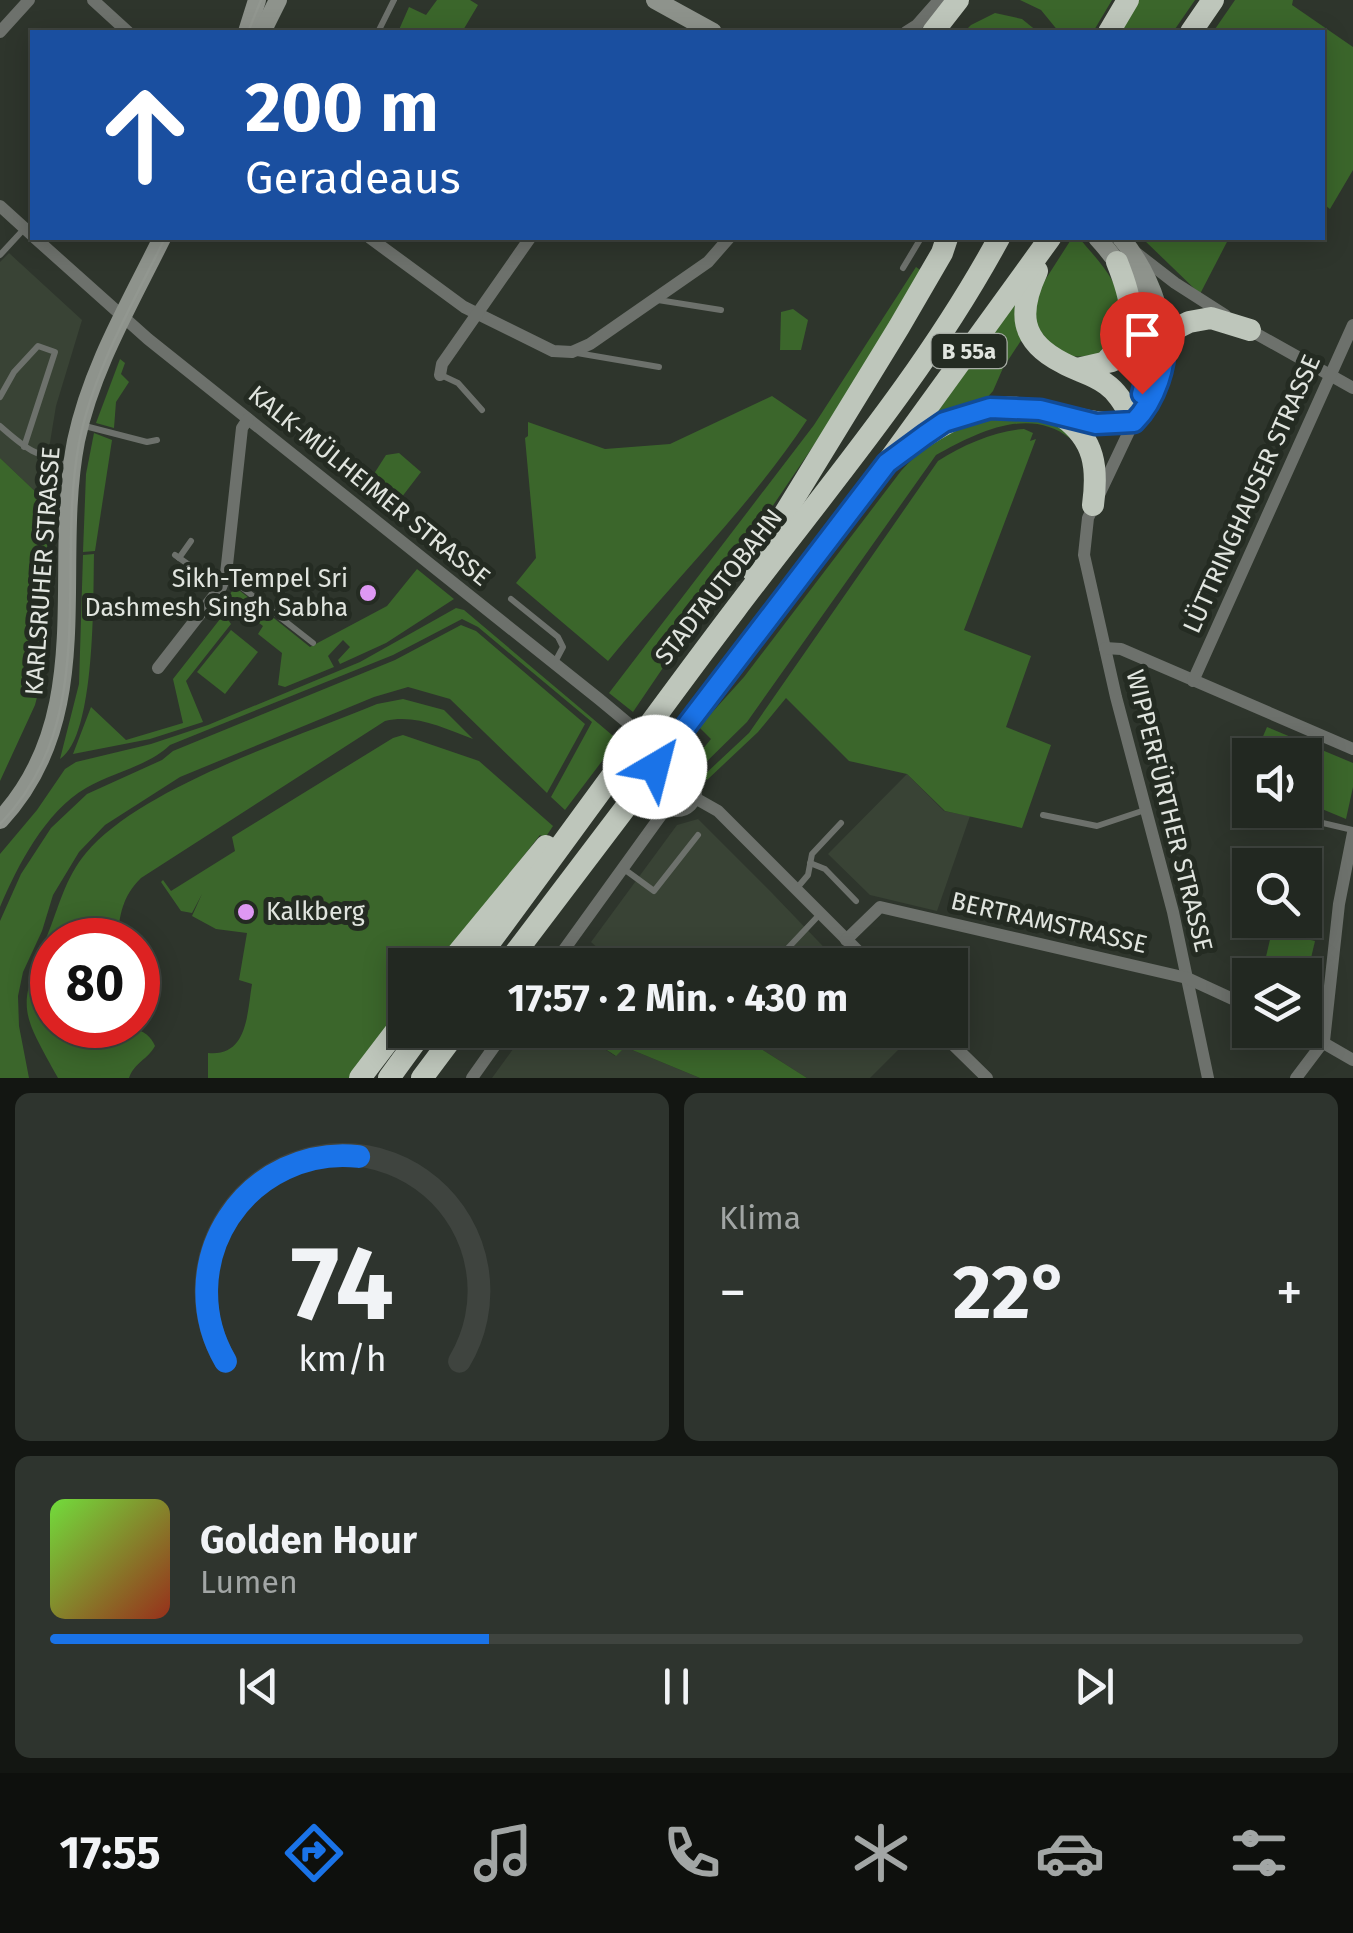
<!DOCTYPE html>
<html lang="de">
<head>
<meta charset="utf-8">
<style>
	:root { --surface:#222821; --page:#2e342e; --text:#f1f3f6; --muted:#a2a6a5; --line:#3f443f; --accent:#1a73e8 }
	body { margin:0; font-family:"Fira Sans",sans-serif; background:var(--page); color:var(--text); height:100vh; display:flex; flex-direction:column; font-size:38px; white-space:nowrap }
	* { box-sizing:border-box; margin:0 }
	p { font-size:32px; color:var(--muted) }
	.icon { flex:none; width:55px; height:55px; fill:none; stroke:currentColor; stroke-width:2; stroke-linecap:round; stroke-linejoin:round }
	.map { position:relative; height:1078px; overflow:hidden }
	.drawer { display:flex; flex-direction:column; gap:15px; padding:15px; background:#131612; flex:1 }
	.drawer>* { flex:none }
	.guide { position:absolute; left:30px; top:30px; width:1295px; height:210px; border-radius:0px; box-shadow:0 5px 25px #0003,0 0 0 2px var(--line); background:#1a4fa0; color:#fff; overflow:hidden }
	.fabs { position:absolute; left:1232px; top:738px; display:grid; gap:20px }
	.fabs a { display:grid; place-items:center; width:90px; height:90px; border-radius:0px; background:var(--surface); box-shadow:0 5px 25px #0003,0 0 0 2px var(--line); font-size:50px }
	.speed { position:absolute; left:30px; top:918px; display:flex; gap:20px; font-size:50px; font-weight:700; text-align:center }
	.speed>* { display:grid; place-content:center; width:130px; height:130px; border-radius:50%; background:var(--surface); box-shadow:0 5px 25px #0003,0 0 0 2px var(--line); line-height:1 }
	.speed .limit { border:15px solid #d22; background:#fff; color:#111 }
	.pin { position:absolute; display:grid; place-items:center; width:85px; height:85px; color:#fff; margin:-102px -42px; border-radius:50% 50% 50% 0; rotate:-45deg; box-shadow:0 0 10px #0007 }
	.pin .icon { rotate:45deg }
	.me { position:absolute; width:110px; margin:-55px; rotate:37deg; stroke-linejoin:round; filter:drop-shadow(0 0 8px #0008) }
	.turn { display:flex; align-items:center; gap:35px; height:210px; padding:0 50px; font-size:45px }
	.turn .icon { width:130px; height:130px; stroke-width:2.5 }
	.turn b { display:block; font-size:70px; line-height:85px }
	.big { font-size:75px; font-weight:700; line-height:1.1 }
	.drawer .card { flex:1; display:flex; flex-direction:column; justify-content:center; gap:15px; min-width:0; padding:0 35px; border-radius:15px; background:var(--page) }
	.drawer .dial { align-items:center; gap:0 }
	.dial svg { height:260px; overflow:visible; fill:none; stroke:var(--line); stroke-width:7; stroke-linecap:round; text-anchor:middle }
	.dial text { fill:var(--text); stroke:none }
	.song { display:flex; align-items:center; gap:30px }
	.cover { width:120px; height:120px; border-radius:15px; background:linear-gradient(135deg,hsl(100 70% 55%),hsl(10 70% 35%)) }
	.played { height:10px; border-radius:5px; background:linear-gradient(90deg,var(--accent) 35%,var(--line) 35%) }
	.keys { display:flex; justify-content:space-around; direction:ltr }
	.heat { display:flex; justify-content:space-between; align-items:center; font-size:55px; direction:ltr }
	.drawer .tiles { flex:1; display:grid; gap:15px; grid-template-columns:1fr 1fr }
	.card:last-child { grid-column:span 2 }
	.trip { position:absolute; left:388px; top:948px; width:580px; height:100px; border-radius:0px; background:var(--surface); box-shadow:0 5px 25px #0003,0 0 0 2px var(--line); font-weight:700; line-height:100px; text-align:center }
	.tabs { display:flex; height:160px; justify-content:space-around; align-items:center; background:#0e100d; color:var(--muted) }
	.tabs .icon { width:70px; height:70px }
	.tabs .selected { color:var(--accent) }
	.tabs b { font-size:45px; color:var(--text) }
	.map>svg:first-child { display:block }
	.built { fill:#394335 }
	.green { fill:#3b662b }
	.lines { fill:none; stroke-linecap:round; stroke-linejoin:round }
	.lane { stroke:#6d716c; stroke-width:6 }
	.street { stroke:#6d716c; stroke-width:12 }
	.secondary { stroke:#8e938c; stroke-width:18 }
	.highway { stroke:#bec6bb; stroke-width:22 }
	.tram { stroke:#929790; stroke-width:2.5 }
	.route-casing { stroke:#114b97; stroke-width:25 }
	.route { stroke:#1a73e8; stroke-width:18 }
	.poi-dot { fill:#de98f3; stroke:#242b22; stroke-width:4 }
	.labels { text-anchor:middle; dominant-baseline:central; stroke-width:10; stroke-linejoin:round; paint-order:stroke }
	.shield { fill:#242b22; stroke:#a8ada6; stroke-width:2.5 }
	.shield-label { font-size:22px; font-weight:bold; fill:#e1e5df }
	.street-label { font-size:25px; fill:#e1e5df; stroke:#242b22 }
	.poi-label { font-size:25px; fill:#e1e5df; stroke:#242b22; text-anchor:end }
</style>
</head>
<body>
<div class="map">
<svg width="1353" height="1078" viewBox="0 0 1353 1078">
	<rect width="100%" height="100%" fill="#2e352c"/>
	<g class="built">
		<path d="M9,253L82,320L56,406L41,497L0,458V262Z"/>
		<path d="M907,774L944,811L970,816L937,911L870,895L828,854Z"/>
		<path d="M698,819L771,892L841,965H616L591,942L677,825Z"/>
		<path d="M527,1030H576L615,1056L625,1047L700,1078H492Z"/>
		<path d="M731,1030H918L870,1078H807Z"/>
	</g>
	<g class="green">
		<path d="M437,0H470L478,5L462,32L454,29L452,32H398L409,7L426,15Z"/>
		<path d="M1020,0H1112L1093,32H1059L1041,10Z"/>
		<path d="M1139,0H1195L1173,32H1118Z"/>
		<path d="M1235,0H1293L1292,5L1353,47V170L1330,209L1322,203V32H1213Z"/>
		<path d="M995,13L1022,19L1038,32H964L971,25Z"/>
		<path d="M1072,238H1079C1116,281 1133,296 1106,352C1064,362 1056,357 1034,320L1040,288Z"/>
		<path d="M1142,238H1229L1200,294Z"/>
		<path d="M916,267L923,272L837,411L633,712L609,693L814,425Z"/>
		<path d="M1020,296L1022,339L1003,368L993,391L986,399L930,422Z"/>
		<path d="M793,309L808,320L801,350H780L781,312Z"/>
		<path d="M120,359L125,363L121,374L129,382L116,402L114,428L96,423Z"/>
		<path d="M772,396L807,420C749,508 674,580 608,661L516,583L536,558L525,438L528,436V422L605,449L670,444Z"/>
		<path d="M1013,414L1068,428L1071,439C1029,405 976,433 936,455L747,722L697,771L692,767L693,761L711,739L699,727L744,677L901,471C941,429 956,424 1013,414Z"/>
		<path d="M1024,429L1033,433L1030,441L1036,439L964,630L1031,656L1006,727L1051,745L1022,828L945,811L907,774L849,761L786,698L758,732L707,780L703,776L749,733L938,461C963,445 995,431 1024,429Z"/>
		<path d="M94,433L112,440L95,551L83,552L86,474Z"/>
		<path d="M399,453L421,472L398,502L370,480L386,455Z"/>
		<path d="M0,458L41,497L40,510L48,513L43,674L35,705L0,781Z"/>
		<path d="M94,554C93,596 96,736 60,759L79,684L83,555Z"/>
		<path d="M417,569L454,599L386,643L340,664L338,660L350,647L343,640L328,656L334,667L285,687L278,685L282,653L258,634L263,626L247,614L240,621L223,604L235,587L310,647L387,606Z"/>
		<path d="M456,608L464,610L618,740L565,810L551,797L592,722L478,627L462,619L393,655L170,745C147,767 113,772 86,788C45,812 18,865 0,907V854L37,810L65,769L76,762L151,744L208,725L360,662Z"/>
		<path d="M224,614L231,624L186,681L203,722L150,739L73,754L91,707L126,740L183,723L173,679Z"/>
		<path d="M461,625L476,631L585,724L547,793L450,699L408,687L374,697L180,777L105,825L79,852L53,895L42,931L23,972L18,996L19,1026L29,1078H0V921L21,874L51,828L87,794L162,760L173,751L395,660Z"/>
		<path d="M231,630L258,652L225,694L197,672Z"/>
		<path d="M403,699L444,710L473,739C443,728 416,714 385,721L141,878C122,897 120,914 117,940H52V1025C81,1025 144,1015 155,1046C148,1059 134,1063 129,1078H58C20,1009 17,1010 47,936C59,907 65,878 86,853C141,787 295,738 377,704Z"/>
		<path d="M1267,727L1353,763V787L1346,819L1305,802V755H1255Z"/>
		<path d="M403,735L479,761L553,826L545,838L540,835L438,965H405V1008L352,1078H208V1053C248,1057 247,1013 252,984L239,980L247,933L216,929L192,916L202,894L192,913L181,911L161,882L163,880L171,891L235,851L232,837L393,738Z"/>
		<path d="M1272,931L1315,941L1308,971L1265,961Z"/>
		<path d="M576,1030H731L807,1078H700L625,1047L616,1056Z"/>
	</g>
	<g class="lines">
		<g class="lane">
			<path d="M378,32L394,0"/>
			<path d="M0,255L24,229"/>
			<path d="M903,268L921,238"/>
			<path d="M658,300L721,310"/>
			<path d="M577,353L659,367"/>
			<path d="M441,375L458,383L482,410"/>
			<path d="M0,397L14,372L38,346L55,352L24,447"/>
			<path d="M81,425L147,442L157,440"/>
			<path d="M0,426C26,449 36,457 71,462"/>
			<path d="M175,555L219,586"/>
			<path d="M179,558L191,541"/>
			<path d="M226,575L313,643"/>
			<path d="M511,599L558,637L563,647L555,662"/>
			<path d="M1267,810L1353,830"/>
			<path d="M1043,815L1097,826L1145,810"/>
			<path d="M810,863L825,869L856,901"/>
			<path d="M624,869L654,891L698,835"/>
			<path d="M797,888L808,875L812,854L841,823"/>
			<path d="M772,965L820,914"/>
		</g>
		<g class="street">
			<path d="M93,0L128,32"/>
			<path d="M0,32L29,0"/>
			<path d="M906,32L917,25L939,0"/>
			<path d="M0,206L32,235"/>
			<path d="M35,238L148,339L599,699L629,724L667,776"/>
			<path d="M370,238L464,307L553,351L572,352L590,344L708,262L729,238"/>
			<path d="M1135,252L1175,283L1225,315"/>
			<path d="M1246,328L1353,388"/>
			<path d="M440,375L442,364L530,238"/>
			<path d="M1134,421L1088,518L1084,555L1116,697L1173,912L1208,1078"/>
			<path d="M1105,648L1121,649L1353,749"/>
			<path d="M158,668L221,587L226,574L242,428L248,419"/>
			<path d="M1193,681L1353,325"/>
			<circle cx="677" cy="792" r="19"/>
			<path d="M695,798L718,811L872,965"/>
			<path d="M846,940L880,907L1187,978L1250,1007"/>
			<path d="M553,965L667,807"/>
			<path d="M938,1030L987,1078"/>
			<path d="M1301,1030L1353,1060"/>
			<path d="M472,1078L506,1030"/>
			<path d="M1296,1078L1324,1041L1339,904L1353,833"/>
		</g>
		<g class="secondary">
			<path d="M655,0L713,32"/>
			<path d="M247,32L257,0"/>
			<path d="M262,32L278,0"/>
			<path d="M1097,238C1134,278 1160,327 1145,383"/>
			<path d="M1121,238C1162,287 1186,371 1134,421"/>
			<path d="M0,820C99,714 51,569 76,441C91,369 130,303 162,238"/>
		</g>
		<g class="highway">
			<path d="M933,32L958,0"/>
			<path d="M1109,32L1128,0"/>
			<path d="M1191,32L1213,0"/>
			<path d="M1109,358C1142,331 1131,297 1117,262"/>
			<path d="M1077,369L1112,361L1189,322L1211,318L1250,330"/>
			<path d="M1063,417C1095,440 1098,468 1093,505"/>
			<path d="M906,449C961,410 990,399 1058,414C1085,421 1106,426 1134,421C1126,408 1119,393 1106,384C1093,374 1077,371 1063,363C1019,341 1018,312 1037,271"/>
			<path d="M753,571L769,539L899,327L942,253L947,238"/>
			<path d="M448,965L546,846"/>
			<path d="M473,965C561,847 646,727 735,610C827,488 926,373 999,238"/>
			<path d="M506,965L887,463L1050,238"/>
			<path d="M360,1078L405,1019"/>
			<path d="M389,1078L424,1030"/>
			<path d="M422,1078L458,1030"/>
		</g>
		<g class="tram">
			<path d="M248,32L261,0"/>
			<path d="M0,824C102,720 55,571 79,443C93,371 133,303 165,238"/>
		</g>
	</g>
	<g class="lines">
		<g class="route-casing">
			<path id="route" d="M655,767L887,463L925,435L944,422L990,408L1040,410L1096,424L1134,422C1155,401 1168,363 1164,334L1150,341V364L1142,394"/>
		</g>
		<use href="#route" class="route"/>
	</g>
	<g class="poi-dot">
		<circle cx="368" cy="593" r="10"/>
		<circle cx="246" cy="912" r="10"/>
	</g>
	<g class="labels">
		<rect class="shield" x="931.5" y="334" width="75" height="34" rx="8"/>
		<g class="shield-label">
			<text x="969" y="351">B 55a</text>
		</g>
		<g class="street-label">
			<text transform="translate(369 486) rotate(39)">KALK-MÜLHEIMER STRASSE</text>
			<text transform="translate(1252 494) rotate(-66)">LÜTTRINGHAUSER STRASSE</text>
			<text transform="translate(43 571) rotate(-86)">KARLSRUHER STRASSE</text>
			<text transform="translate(719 587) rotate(-52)">STADTAUTOBAHN</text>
			<text transform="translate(1169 811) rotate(76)">WIPPERFÜRTHER STRASSE</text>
			<text transform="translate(1049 923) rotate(13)">BERTRAMSTRASSE</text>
		</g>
		<g class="poi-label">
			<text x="348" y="579">Sikh-Tempel Sri<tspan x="348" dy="29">Dashmesh Singh Sabha</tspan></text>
			<text x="266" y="912" text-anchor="start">Kalkberg</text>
		</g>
	</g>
</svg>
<div class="fabs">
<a><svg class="icon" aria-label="sound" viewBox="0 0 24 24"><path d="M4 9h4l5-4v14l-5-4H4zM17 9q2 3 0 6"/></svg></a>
<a><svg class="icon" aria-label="search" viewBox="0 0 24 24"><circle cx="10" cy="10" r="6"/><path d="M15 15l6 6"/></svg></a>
<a><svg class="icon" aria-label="layers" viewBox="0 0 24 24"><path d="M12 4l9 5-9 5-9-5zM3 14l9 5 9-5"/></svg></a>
</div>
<div class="speed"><div class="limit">80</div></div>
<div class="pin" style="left:1142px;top:394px;background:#d93025"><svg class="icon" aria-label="arrive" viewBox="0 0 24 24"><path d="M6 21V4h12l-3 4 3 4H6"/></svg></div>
<svg class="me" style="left:655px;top:767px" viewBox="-20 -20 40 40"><circle r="19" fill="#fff"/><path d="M0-13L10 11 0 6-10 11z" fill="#1a73e8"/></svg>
<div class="trip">17:57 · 2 Min. · 430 m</div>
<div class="guide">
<div class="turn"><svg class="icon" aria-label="ahead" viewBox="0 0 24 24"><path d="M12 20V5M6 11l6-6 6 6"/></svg><div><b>200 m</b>Geradeaus</div></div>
</div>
</div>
<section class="drawer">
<div class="tiles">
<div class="card dial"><svg viewBox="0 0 100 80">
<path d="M14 69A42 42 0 1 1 86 69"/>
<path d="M14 69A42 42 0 0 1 55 6" stroke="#1a73e8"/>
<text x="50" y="56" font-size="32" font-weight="700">74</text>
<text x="50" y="72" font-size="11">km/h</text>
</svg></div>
<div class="card"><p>Klima</p>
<div class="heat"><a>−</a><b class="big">22°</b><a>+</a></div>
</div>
<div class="card">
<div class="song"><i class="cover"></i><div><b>Golden Hour</b><p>Lumen</p></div></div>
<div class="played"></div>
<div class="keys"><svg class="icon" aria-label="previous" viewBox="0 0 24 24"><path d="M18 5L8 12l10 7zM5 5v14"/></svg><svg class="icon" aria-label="pause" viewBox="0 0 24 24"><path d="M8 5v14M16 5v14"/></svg><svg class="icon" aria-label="next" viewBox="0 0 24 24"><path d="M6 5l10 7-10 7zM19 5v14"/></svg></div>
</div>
</div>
</section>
<nav class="tabs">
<b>17:55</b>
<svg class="icon selected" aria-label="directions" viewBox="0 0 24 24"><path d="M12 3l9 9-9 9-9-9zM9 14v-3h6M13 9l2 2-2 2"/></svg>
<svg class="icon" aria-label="music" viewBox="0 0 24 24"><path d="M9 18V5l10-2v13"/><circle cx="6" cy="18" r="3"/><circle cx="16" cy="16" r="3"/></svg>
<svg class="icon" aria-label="phone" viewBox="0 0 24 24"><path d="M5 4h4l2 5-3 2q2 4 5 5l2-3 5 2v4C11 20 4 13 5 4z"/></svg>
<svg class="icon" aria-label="climate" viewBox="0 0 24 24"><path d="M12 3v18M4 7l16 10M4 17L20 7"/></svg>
<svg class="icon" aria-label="car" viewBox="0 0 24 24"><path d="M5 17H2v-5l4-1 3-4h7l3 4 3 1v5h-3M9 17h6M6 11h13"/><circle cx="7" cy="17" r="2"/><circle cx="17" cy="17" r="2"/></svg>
<svg class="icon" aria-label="filters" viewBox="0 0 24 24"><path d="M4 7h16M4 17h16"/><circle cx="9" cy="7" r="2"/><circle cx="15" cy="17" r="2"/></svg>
</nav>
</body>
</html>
